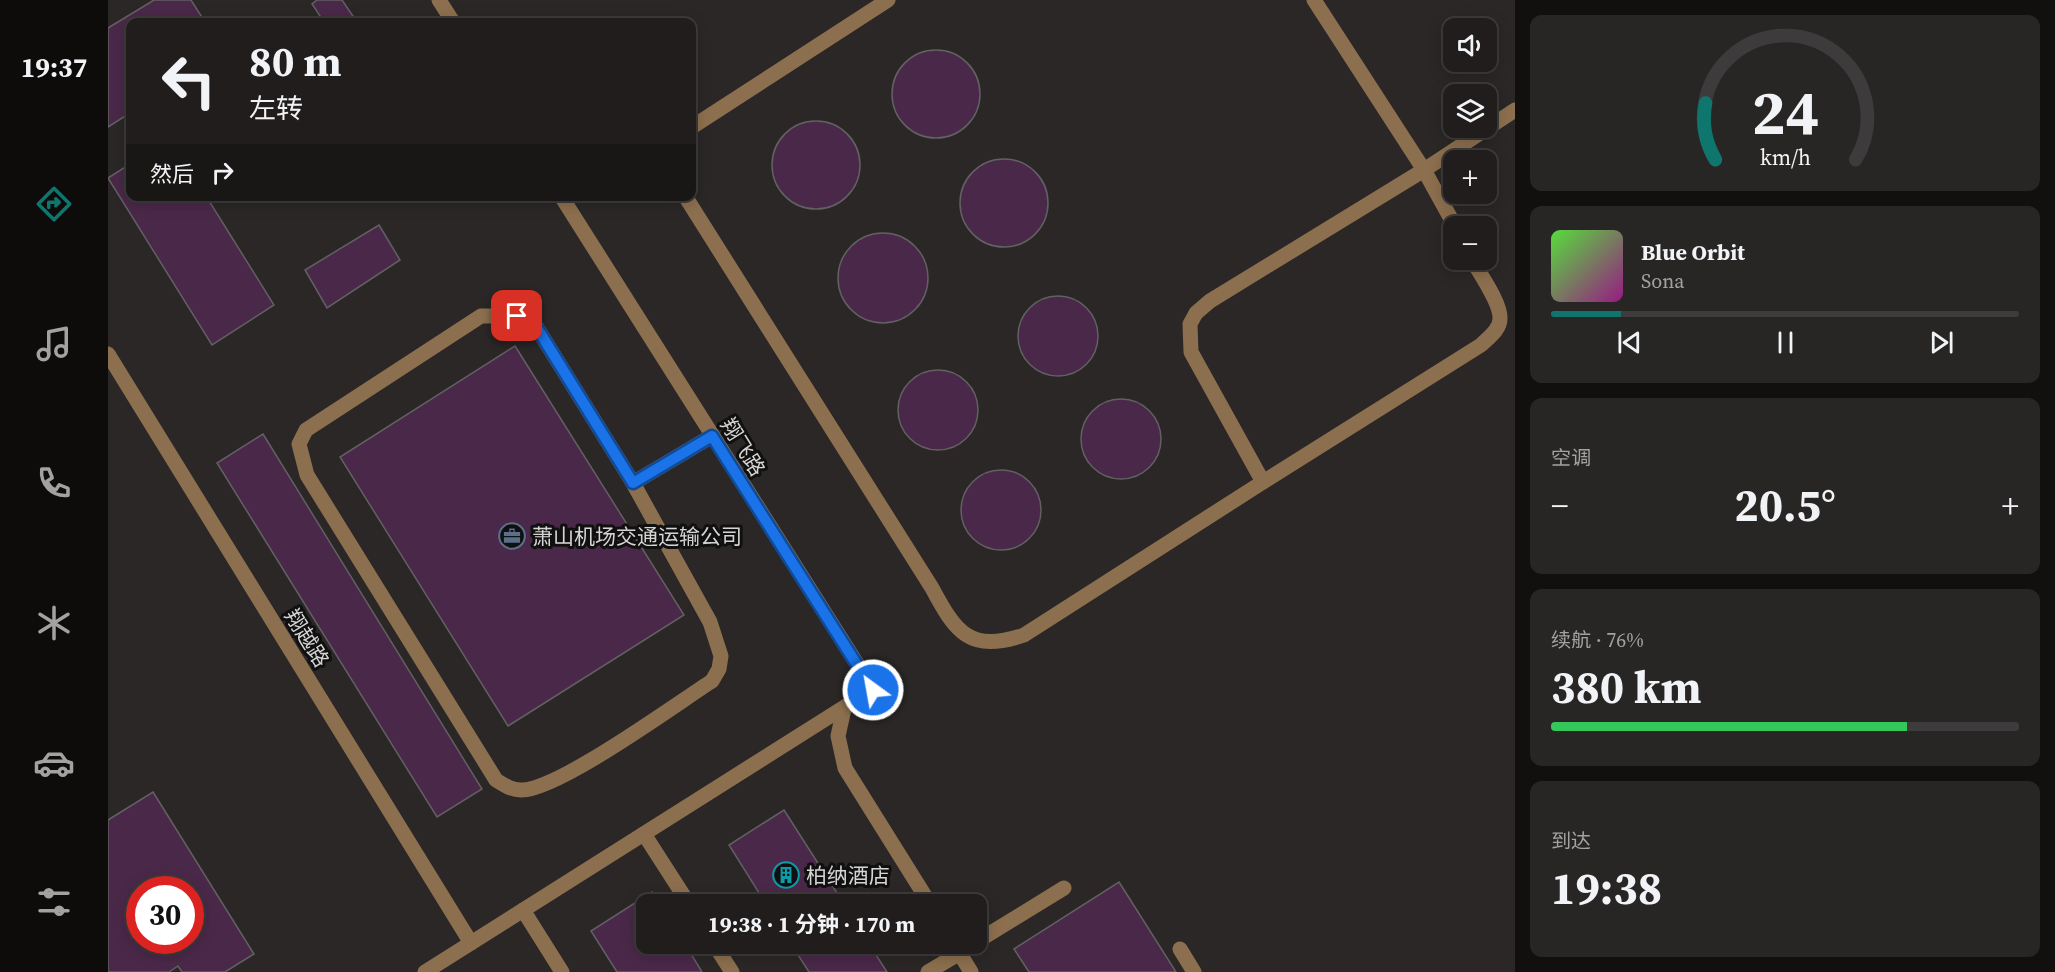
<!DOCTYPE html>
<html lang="zh">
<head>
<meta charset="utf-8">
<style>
	:root { --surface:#201d1c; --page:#282625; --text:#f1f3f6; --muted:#a2a2a3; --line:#3d3b3b; --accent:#0f766e }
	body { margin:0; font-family:"Source Serif 4","Noto Sans SC",serif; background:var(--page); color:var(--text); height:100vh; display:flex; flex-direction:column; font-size:22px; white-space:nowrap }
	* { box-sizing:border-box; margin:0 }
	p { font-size:20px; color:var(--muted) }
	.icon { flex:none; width:33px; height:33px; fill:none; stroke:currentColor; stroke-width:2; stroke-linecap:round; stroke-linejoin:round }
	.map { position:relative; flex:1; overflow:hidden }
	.details { display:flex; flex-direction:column; gap:15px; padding:15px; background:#12100f; width:540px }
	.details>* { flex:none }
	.top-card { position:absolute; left:18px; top:18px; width:570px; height:183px; border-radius:12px; box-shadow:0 3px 15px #0003,0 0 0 2px var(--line); background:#201d1c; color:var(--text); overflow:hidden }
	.controls { position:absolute; left:1335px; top:18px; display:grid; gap:12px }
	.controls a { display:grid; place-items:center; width:54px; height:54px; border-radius:12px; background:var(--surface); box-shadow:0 3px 15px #0003,0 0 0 2px var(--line); font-size:30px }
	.speed { position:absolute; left:18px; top:876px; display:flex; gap:12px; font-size:30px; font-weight:700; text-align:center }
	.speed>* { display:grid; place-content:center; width:78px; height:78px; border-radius:50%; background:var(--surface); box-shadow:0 3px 15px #0003,0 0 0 2px var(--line); line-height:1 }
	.speed .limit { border:9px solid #d22; background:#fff; color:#111 }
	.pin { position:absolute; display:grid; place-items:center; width:51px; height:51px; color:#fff; margin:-26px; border-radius:12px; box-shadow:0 3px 9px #0006 }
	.me { position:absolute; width:66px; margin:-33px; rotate:328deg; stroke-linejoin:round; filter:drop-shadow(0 0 4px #0008) }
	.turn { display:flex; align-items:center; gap:21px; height:126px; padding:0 24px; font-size:27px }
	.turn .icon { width:78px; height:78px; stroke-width:2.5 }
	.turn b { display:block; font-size:42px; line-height:51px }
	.then { display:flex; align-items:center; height:57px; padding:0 24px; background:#0003; gap:12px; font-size:22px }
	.big { font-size:45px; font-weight:700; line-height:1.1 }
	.details .widget { flex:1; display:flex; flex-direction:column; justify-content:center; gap:9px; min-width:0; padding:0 21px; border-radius:12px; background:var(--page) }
	.details .dial { align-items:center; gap:0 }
	.dial svg { height:156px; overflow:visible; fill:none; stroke:var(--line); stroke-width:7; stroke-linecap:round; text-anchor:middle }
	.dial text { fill:var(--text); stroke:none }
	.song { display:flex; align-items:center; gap:18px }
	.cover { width:72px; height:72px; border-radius:9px; background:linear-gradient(135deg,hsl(110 70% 55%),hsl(310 70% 35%)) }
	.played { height:6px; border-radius:3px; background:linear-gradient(90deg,var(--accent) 15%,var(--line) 15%) }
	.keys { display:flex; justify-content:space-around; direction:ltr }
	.heat { display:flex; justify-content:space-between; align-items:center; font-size:33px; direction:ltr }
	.charge { height:9px; border-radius:4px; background:linear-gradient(90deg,#34c759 76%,var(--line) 0) }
	.trip { position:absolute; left:528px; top:894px; width:351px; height:60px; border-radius:12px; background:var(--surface); box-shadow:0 3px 15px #0003,0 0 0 2px var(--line); font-weight:700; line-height:60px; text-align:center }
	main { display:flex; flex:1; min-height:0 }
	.dock { display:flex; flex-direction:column; width:108px; justify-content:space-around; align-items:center; background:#0d0c0b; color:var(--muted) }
	.dock .icon { width:42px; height:42px }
	.dock .on { color:var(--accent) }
	.dock b { font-size:27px; color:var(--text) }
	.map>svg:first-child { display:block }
	.building { fill:#4a2849; stroke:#626062; stroke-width:1.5; fill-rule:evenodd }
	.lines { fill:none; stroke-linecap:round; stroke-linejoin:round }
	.minor { stroke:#8c6f4e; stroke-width:15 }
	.route-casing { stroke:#114b97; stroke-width:15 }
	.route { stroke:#1a73e8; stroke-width:10 }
	.labels { text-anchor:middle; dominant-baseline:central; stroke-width:6; stroke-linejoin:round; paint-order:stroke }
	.street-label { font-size:21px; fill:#d6d5d4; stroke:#111010 }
	.poi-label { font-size:21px; fill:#d6d5d4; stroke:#111010; text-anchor:start }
</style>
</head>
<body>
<main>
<nav class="dock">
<b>19:37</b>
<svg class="icon on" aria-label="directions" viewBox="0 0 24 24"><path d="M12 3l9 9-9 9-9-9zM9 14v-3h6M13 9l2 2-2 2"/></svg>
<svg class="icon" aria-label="music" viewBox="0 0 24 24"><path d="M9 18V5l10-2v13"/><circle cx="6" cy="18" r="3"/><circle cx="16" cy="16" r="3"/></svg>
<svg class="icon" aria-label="phone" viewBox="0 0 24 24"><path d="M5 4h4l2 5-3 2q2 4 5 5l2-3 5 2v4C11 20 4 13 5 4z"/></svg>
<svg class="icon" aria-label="climate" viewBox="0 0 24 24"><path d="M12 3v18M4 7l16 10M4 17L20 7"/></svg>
<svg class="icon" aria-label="car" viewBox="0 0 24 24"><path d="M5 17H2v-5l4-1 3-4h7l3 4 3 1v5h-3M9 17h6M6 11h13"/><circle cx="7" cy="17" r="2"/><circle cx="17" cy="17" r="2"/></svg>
<svg class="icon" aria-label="filters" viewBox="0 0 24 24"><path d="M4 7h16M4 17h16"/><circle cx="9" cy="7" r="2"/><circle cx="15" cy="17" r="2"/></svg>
</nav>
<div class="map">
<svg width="1407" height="972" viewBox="0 0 1407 972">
	<rect width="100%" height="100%" fill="#2a2726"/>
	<g class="building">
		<path d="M46,0H83L97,22H22V113L0,127V28Z"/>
		<path d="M209,0H234L249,22H216L204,4Z"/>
		<circle cx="828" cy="94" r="44"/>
		<circle cx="708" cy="165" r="44"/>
		<circle cx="896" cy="203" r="44"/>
		<path d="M22,164V196H98L166,305L104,345L0,178Z"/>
		<path d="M271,225L292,260L219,308L197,270Z"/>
		<circle cx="775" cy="278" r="45"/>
		<circle cx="950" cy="336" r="40"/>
		<path d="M407,346L576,615L400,726L232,457Z"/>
		<circle cx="830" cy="410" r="40"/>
		<circle cx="1013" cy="439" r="40"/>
		<path d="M155,434L374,789L329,817L109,463Z"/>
		<circle cx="893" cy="510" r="40"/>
		<path d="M45,792L146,954L117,972H74L70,966L61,972H0V820ZM32,890H82V940H32Z"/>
		<path d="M676,810L736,904H658L621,845Z"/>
		<path d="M1011,882L1068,972H921L906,949Z"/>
		<path d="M544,892L552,904H538V944H577L594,972H509L483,931Z"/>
		<path d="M683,944H761L779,972H701Z"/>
	</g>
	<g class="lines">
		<g class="minor">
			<path d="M331,0L345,22"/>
			<path d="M1206,0L1316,170L1347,226"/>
			<path d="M584,127L780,0"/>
			<path d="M577,196L824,588C848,633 862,653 916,635L1155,482"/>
			<path d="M1364,260C1372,274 1393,303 1392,319C1392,330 1380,338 1373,345L1155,482L1083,352L1082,324L1088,313L1102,301L1316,170L1407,110"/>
			<path d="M373,316H409L429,328L525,483L602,622L613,656L611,669L604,681C568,704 449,791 413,790C403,790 396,785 388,780L199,475L191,444L198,430Z"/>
			<path d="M0,354L363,943"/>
			<path d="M525,483L604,436"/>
			<path d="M736,709L730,736L737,768L822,904"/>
			<path d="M536,834L581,904"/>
			<path d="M415,910L454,972"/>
			<path d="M868,942L956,888"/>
			<path d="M606,944L624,972"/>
			<path d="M846,944L863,972"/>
			<path d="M1072,949L1086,972"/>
			<path d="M317,972L765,689L453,196"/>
			<path d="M820,972L867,944"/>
		</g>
	</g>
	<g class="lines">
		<g class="route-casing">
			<path id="route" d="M409,316L429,328L525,483L604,436L765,690"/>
		</g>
		<use href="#route" class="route"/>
	</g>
	<defs>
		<g id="office-ring" transform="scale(1.35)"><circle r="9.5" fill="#111010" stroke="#5c6f8a" stroke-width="1.5"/><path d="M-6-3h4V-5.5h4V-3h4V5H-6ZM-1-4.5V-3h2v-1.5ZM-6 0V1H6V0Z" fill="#5c6f8a"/></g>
		<g id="building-ring" transform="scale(1.35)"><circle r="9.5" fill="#111010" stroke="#0f9aa8" stroke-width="1.5"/><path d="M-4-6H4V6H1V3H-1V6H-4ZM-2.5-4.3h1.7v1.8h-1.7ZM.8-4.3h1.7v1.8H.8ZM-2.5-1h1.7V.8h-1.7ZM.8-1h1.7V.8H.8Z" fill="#0f9aa8"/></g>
	</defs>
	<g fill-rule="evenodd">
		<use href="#office-ring" x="404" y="536"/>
		<use href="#building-ring" x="678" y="875"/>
	</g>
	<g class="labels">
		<g class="street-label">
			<text transform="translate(635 447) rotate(58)">翔飞路</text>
			<text transform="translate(199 638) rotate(58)">翔越路</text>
		</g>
		<g class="poi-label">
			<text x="424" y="536">萧山机场交通运输公司</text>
			<text x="698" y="875">柏纳酒店</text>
		</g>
	</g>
</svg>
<div class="controls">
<a><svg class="icon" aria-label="sound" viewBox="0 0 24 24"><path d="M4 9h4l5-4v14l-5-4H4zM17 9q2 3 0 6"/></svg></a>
<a><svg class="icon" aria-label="layers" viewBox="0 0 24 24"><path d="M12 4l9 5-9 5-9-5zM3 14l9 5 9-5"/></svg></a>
<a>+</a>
<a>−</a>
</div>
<div class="speed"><div class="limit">30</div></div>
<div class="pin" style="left:409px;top:316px;background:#d93025"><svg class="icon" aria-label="arrive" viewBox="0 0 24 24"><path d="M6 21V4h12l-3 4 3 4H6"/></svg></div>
<svg class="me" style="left:765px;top:690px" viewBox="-20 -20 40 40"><circle r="17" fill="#1a73e8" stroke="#fff" stroke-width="3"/><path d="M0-11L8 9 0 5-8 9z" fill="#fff"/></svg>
<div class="trip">19:38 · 1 分钟 · 170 m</div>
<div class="top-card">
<div class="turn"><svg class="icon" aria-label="left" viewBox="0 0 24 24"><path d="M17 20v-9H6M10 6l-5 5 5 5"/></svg><div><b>80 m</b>左转</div></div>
<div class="then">然后<svg class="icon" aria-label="right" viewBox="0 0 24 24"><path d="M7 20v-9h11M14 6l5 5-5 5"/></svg></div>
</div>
</div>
<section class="details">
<div class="widget dial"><svg viewBox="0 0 100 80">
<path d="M14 69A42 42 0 1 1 86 69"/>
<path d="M14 69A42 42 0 0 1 9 40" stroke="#0f766e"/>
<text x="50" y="56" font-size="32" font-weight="700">24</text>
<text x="50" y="72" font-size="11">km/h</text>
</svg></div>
<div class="widget">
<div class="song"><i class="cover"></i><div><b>Blue Orbit</b><p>Sona</p></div></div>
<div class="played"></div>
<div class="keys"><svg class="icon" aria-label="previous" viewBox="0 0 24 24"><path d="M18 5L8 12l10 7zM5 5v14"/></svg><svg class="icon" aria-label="pause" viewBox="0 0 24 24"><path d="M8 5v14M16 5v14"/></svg><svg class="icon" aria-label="next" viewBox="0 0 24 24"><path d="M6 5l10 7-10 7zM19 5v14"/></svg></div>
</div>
<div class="widget"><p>空调</p>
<div class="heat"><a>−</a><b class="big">20.5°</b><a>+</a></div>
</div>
<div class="widget"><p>续航 · 76%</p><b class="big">380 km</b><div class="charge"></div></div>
<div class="widget"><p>到达</p><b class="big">19:38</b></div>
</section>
</main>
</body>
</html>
